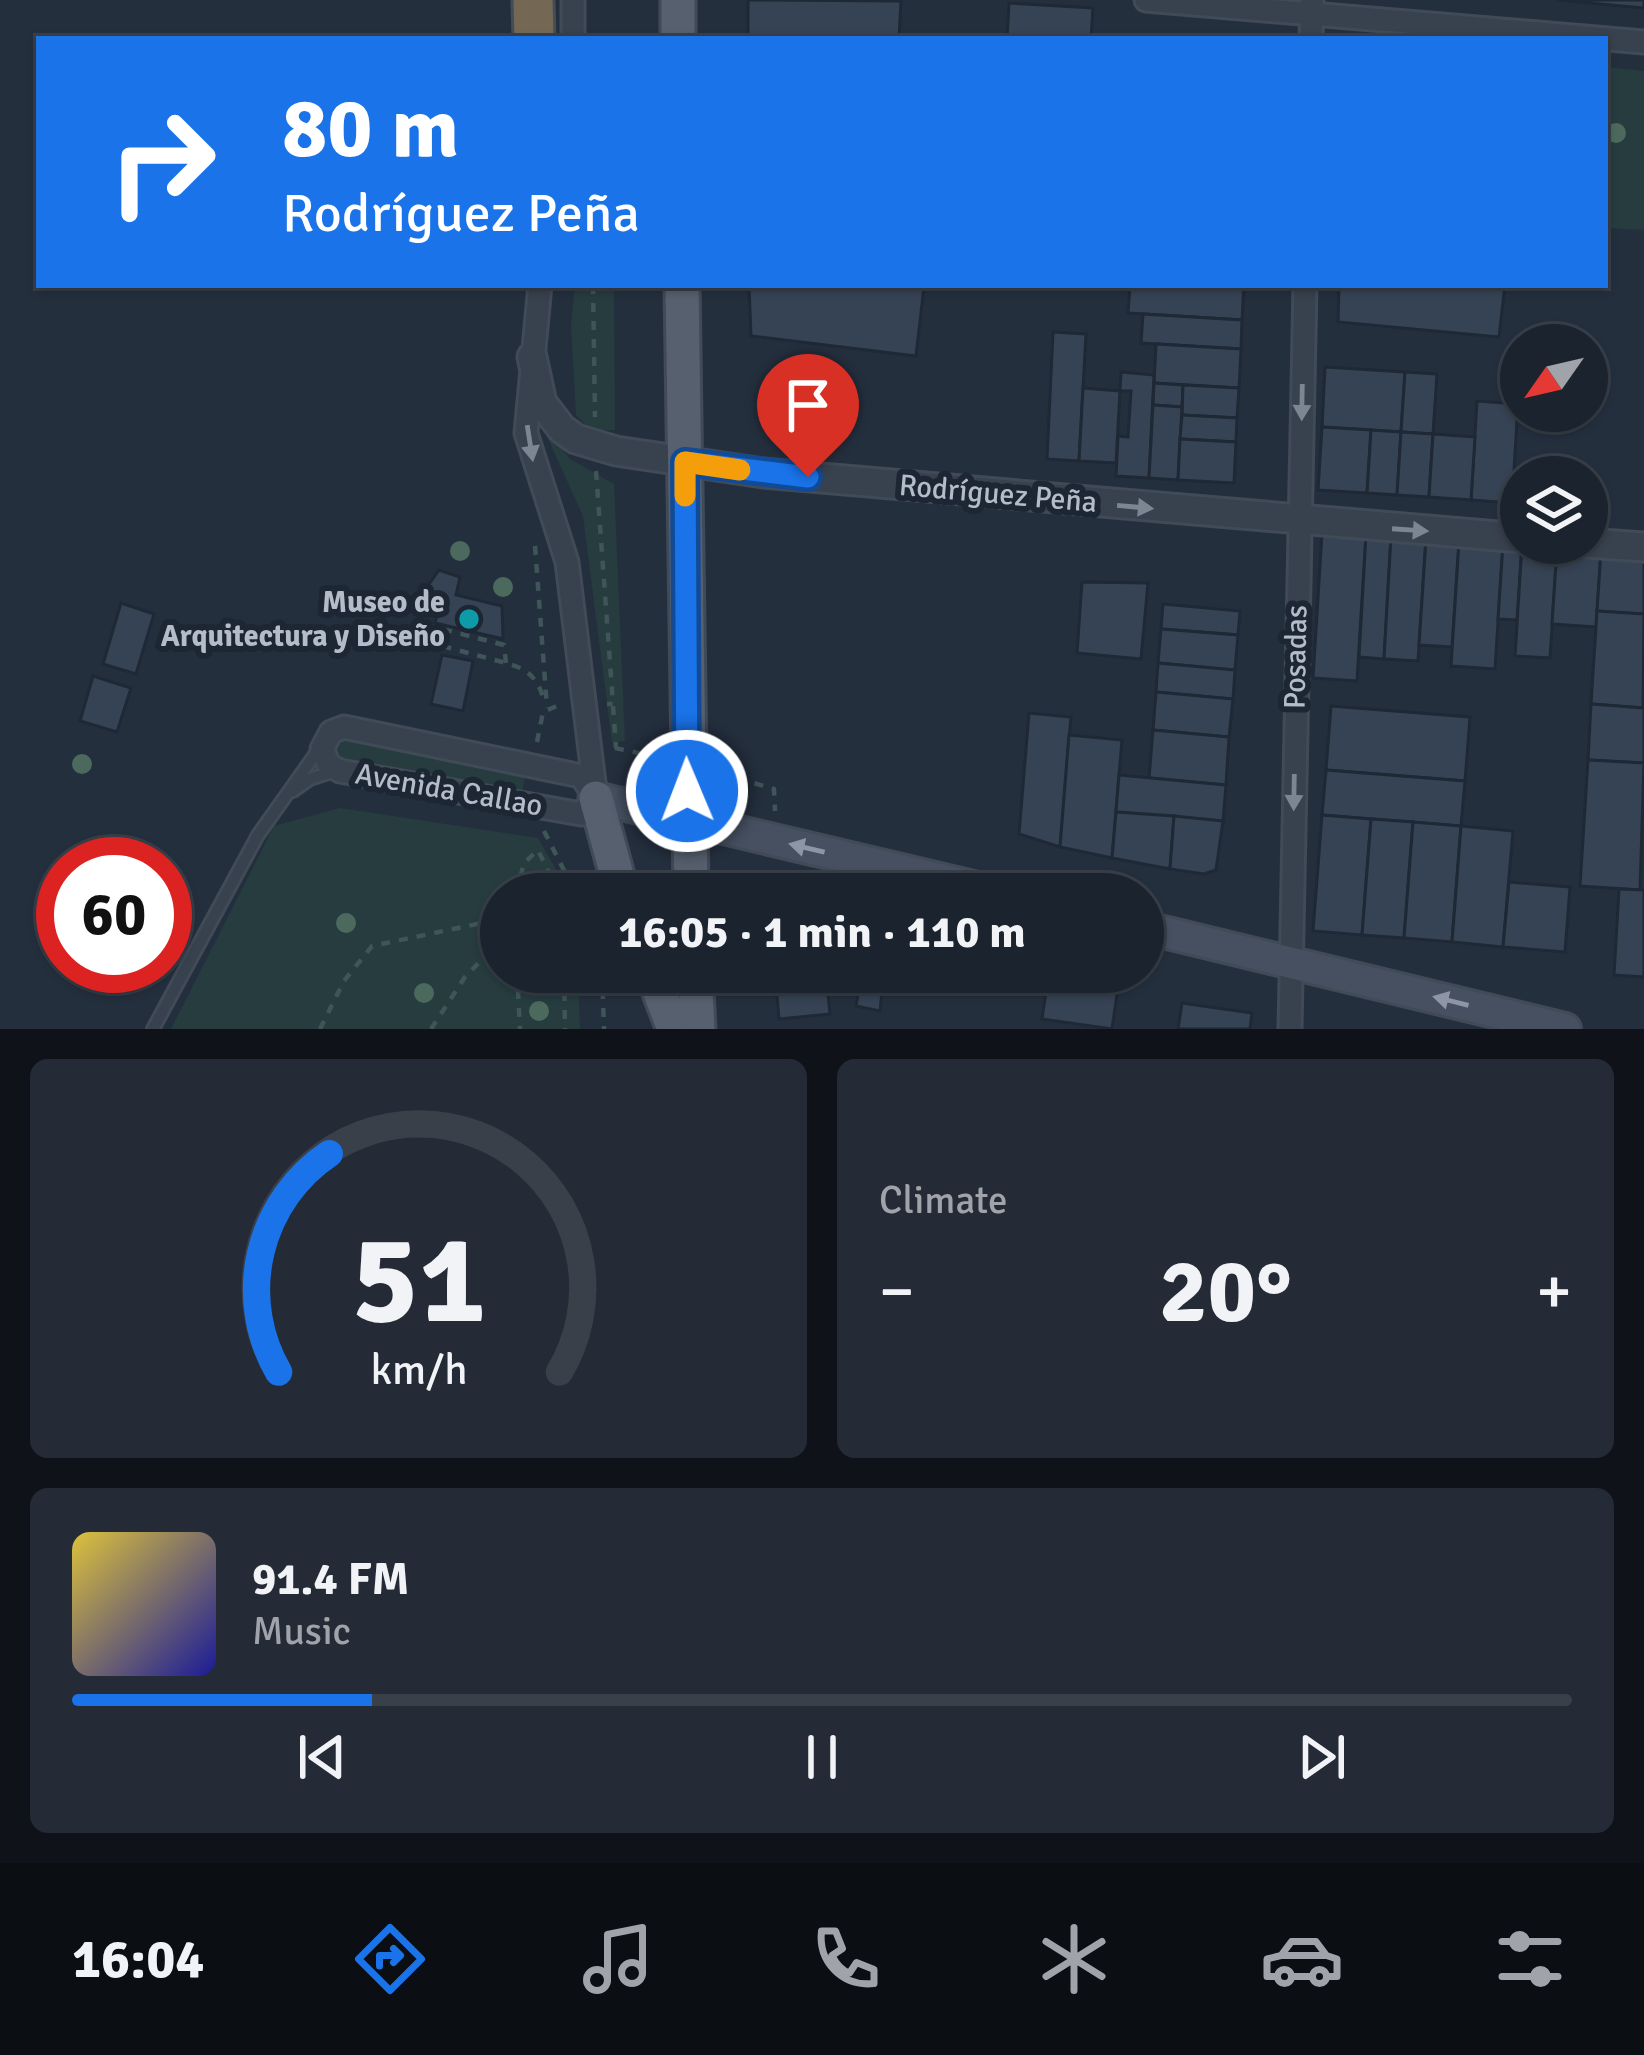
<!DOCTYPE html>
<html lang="en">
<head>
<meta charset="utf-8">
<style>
	:root { --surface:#1b232e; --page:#242b36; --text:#f1f3f6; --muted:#a0a4aa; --line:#39404a; --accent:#1a73e8 }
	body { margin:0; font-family:Signika,sans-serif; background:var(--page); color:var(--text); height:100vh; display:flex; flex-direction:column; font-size:45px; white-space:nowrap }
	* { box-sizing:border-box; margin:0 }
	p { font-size:39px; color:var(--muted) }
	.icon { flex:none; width:66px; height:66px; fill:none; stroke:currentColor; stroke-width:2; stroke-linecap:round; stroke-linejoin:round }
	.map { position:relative; height:1029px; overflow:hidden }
	.side { display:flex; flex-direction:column; gap:30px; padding:30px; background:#0f1319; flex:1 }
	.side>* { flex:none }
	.banner { position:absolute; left:36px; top:36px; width:1572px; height:252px; border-radius:0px; box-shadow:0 3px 9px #0004,0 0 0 3px var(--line); background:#1a73e8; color:#fff; overflow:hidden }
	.needle { width:78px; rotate:236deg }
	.tools { position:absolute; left:1500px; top:324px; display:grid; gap:24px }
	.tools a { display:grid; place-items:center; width:108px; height:108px; border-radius:50%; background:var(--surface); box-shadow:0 3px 9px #0004,0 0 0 3px var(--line); font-size:60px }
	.speed { position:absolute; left:36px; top:837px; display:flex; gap:24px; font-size:60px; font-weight:700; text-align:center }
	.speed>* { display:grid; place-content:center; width:156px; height:156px; border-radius:50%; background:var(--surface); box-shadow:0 3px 9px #0004,0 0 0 3px var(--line); line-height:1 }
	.speed .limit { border:18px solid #d22; background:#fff; color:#111 }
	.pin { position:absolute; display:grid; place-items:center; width:102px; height:102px; color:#fff; margin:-123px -51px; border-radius:50% 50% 50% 0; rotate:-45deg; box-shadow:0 0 12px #0007 }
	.pin .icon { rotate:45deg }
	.me { position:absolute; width:132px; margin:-66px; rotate:359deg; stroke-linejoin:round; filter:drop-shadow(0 0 9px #0008) }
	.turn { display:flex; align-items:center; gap:42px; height:252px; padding:0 48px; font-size:54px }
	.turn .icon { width:156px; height:156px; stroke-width:2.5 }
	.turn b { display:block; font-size:84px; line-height:102px }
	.big { font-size:90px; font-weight:800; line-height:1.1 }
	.side .widget { flex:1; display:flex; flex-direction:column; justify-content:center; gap:18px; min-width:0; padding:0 42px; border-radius:18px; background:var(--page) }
	.side .dial { align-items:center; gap:0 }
	.dial svg { height:312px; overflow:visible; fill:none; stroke:var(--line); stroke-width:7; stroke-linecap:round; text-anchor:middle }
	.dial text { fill:var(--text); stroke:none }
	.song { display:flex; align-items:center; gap:36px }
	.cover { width:144px; height:144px; border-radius:18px; background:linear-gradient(135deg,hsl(50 70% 55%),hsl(240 70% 35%)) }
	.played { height:12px; border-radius:6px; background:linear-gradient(90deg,var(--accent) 20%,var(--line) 20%) }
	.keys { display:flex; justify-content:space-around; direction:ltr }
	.heat { display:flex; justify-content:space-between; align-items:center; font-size:66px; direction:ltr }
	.side .tiles { flex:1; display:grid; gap:30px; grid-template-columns:1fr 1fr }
	.widget:last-child { grid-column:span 2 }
	.trip { position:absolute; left:480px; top:873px; width:684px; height:120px; border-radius:60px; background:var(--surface); box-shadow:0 3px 9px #0004,0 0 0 3px var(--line); font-weight:800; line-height:120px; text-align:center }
	.tabs { display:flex; height:192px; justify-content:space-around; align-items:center; background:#0b0e12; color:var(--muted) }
	.tabs .icon { width:84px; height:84px }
	.tabs .active { color:var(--accent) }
	.tabs b { font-size:54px; color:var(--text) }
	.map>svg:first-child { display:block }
	.green { fill:#263c3f }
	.building { fill:#364354; stroke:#1f2835; stroke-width:3 }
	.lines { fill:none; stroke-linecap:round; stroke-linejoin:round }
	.service-casing { stroke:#414a57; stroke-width:16 }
	.minor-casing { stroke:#414a57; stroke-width:27 }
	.tertiary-casing { stroke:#414a57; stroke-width:33 }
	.secondary-casing { stroke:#414a57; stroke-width:36 }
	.primary-casing { stroke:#414a57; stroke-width:39 }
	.motorway-casing { stroke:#434c59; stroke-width:45 }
	.path { stroke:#3f5557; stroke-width:4.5; stroke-dasharray:9 9; stroke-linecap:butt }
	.service { stroke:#38414e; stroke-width:10 }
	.minor { stroke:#38414e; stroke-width:21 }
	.tertiary { stroke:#38414e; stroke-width:27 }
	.secondary { stroke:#465061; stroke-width:30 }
	.primary { stroke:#56606e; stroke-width:33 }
	.motorway { stroke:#746855; stroke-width:39 }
	.tree { fill:#4b6a5d }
	.oneway { fill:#7c8592 }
	.oneway2 { fill:#8e96a5 }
	.route-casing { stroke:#114b97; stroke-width:30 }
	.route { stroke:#1a73e8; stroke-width:21 }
	.slow { stroke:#f59e0b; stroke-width:21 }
	.culture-dot { fill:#0f9aa8; stroke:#1d2633; stroke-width:4.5 }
	.labels { text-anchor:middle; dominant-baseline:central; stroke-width:12; stroke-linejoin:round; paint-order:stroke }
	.street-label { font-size:30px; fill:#b4bcc9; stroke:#1d2633 }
	.poi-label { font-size:30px; font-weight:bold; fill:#b4bcc9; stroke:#1d2633; text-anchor:end }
</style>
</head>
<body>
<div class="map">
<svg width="1644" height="1029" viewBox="0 0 1644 1029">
	<rect width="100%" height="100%" fill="#242f3e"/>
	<g class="green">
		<path d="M1605,67L1644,71V230L1605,228Z"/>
		<path d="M575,285H614L615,430H591L576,415L571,325Z"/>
		<path d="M540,421L570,459L614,484L625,741L612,742L583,516Z"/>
		<path d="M345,739L525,776L522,793L342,758L335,748Z"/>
		<path d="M340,808L538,838L570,894H501V972H578L580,1029H171L274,826Z"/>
	</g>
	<g class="building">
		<path d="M748,0L901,1L899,39H748Z"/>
		<path d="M1557,0H1644V8Z"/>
		<path d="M1009,3L1093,8L1091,39H1007Z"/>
		<path d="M749,285L924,287L916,356L751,336Z"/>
		<path d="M1130,285H1244L1242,320L1128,313Z"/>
		<path d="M1339,285H1505L1499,337L1338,322Z"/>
		<path d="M1143,314L1242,320L1241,349L1141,343Z"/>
		<path d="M1053,332L1086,334L1079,461L1047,459Z"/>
		<path d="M1156,344L1241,349L1239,388L1154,383Z"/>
		<path d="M1325,367L1405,372L1401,432L1322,427Z"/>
		<path d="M1121,372L1154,375L1149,478L1116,476L1118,436L1128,437L1131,391H1120Z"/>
		<path d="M1405,372L1437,374L1433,434L1401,432Z"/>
		<path d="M1154,383L1183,385L1182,407L1153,405Z"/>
		<path d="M1183,385L1239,388L1237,418L1182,415Z"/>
		<path d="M1083,388L1120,391L1116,463L1079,461Z"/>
		<path d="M1477,401L1518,404L1512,503L1471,500Z"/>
		<path d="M1153,405L1182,407L1178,480L1149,478Z"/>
		<path d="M1182,415L1237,418L1236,442L1180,439Z"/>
		<path d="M1322,427L1371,430L1367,493L1318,490Z"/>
		<path d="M1371,430L1401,432L1397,495L1367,493Z"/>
		<path d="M1401,432L1433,434L1429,497L1397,495Z"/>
		<path d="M1433,434L1475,437L1471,500L1429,497Z"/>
		<path d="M1180,439L1236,442L1234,483L1178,480Z"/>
		<path d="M1322,533L1366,535L1357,681L1313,678Z"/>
		<path d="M1366,535L1391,537L1384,659L1359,657Z"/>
		<path d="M1391,537L1426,539L1418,661L1384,659Z"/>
		<path d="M1426,539L1459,542L1452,647L1419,645Z"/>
		<path d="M1459,542L1503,544L1495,669L1451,666Z"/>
		<path d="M1503,544L1522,545L1517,620L1498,619Z"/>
		<path d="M1522,545L1557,548L1550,658L1515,656Z"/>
		<path d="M1557,548L1601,551L1596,627L1552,624Z"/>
		<path d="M1601,551L1644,554V614L1597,611Z"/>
		<path d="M439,570L460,577L456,595L502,606L503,639L435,623L440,603L420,597Z"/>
		<path d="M1082,582L1148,583L1141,659L1077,653Z"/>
		<path d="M121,603L154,614L136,674L103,664Z"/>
		<path d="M1163,604L1240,611L1238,635L1161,629Z"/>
		<path d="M1597,611L1644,614L1643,708L1591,704Z"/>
		<path d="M1161,629L1238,635L1235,670L1158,663Z"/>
		<path d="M442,655L473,661L463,711L431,704Z"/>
		<path d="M1158,663L1235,670L1233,699L1156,692Z"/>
		<path d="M93,676L131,688L117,732L80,721Z"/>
		<path d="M1156,692L1233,699L1229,737L1153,730Z"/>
		<path d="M1591,704L1644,708V763L1588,760Z"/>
		<path d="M1331,706L1470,717L1465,781L1326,770Z"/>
		<path d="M1029,713L1071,717L1060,847L1019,834Z"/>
		<path d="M1153,730L1229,737L1226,785L1149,778Z"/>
		<path d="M1069,735L1122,740L1112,858L1060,847Z"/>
		<path d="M1588,760L1644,763L1640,890L1580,886Z"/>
		<path d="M1326,770L1465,781L1461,826L1322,815Z"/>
		<path d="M1119,775L1226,785L1223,821L1116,812Z"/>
		<path d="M1116,812L1174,816L1170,869L1112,858Z"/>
		<path d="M1322,815L1371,819L1362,935L1313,931Z"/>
		<path d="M1174,816L1223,821L1216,870L1204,874L1170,869Z"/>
		<path d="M1371,819L1413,822L1404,938L1362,935Z"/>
		<path d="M1413,822L1461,826L1452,942L1404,938Z"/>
		<path d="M1461,826L1513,831L1503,947L1452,942Z"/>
		<path d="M1509,882L1570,887L1565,952L1503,947Z"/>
		<path d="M1619,889L1644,890V977L1614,975Z"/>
		<path d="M775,972L826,976L830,1014L779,1019Z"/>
		<path d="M862,972H884L880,1011L856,1006Z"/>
		<path d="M1049,972L1120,974L1112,1029L1042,1019Z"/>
		<path d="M1182,1003L1252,1013L1250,1029H1178Z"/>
	</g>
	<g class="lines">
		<g class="service-casing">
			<g id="service">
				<path d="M293,791L310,779L335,771"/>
				<path d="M153,1029L258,835L319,749"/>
			</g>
		</g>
		<g class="minor-casing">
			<g id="minor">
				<path d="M573,0V39"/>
				<path d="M1146,0L1644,42"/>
				<path d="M1311,39L1312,0"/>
				<path d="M540,285L526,433L567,562L595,791"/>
				<path d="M344,727L581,776L596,798L581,814L340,771L329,765L322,749L331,732Z"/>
				<path d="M1290,1029L1305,285"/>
			</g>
		</g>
		<g class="tertiary-casing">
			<g id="tertiary">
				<path d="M532,357L542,403L562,429L576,439L616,451L763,473L1521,538"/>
				<path d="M1587,543L1644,547"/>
			</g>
		</g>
		<g class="secondary-casing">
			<g id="secondary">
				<path d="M596,798L1003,894"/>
				<path d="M1143,927L1565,1029"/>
			</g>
		</g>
		<g class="primary-casing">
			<g id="primary">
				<path d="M678,0V39"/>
				<path d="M682,285L691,894"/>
				<path d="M596,798L622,894"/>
				<path d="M652,972L674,1029"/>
				<path d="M695,972L698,1029"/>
			</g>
		</g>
		<g class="motorway-casing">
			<path id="motorway" d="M533,0L534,39"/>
		</g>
		<g class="path">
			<path d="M593,285L595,417"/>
			<path d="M596,471L613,704H607"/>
			<path d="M535,546L547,708"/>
			<path d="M506,663L504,645L431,626L427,642L506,663C527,669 536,676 543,697"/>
			<path d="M613,706L616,748"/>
			<path d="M537,742L543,712L559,705"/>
			<path d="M615,748L662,758"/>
			<path d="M720,773L774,789L775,811"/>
			<path d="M544,831L576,894"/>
			<path d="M516,894L524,863L538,850L549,873L551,894"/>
			<path d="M517,972L520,1029"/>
			<path d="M551,972L602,978"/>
			<path d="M602,972L604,1029"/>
			<path d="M564,974L565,1029"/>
			<path d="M320,1029L344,981L372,946L501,919"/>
			<path d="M431,1029L465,977L501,940"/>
		</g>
		<use href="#service" class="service"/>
		<use href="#minor" class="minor"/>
		<use href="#tertiary" class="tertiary"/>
		<use href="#secondary" class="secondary"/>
		<use href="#primary" class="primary"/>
		<use href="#motorway" class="motorway"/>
	</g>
	<g class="tree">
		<circle cx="1616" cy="133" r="10"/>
		<circle cx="1598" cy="382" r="10"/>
		<circle cx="460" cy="551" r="10"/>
		<circle cx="503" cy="587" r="10"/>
		<circle cx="82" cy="764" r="10"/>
		<circle cx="346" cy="923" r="10"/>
		<circle cx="424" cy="993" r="10"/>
		<circle cx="539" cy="1011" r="10"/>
	</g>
	<defs><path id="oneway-solid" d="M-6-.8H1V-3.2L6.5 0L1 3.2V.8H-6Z" transform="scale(3)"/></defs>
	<g class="oneway">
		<use href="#oneway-solid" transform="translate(1302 402) rotate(91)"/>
		<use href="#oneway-solid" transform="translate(530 443) rotate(81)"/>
		<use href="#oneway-solid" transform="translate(1135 507) rotate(5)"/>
		<use href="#oneway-solid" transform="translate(1410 530) rotate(4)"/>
		<use href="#oneway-solid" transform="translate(1294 792) rotate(91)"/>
	</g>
	<g class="oneway2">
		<use href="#oneway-solid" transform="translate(807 848) rotate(-167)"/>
		<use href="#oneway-solid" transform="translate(1451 1001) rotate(-166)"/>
	</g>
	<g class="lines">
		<g class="route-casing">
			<path id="route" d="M687,791L685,462L808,477"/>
		</g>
		<use href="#route" class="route"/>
		<path class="slow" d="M685,496V462L740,470"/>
	</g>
	<circle class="culture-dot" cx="469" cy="619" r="12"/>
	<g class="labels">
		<g class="street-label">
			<text transform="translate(998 494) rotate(5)">Rodríguez Peña</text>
			<text transform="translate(1296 657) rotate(-89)">Posadas</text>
			<text transform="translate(449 790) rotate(10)">Avenida Callao</text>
		</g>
		<g class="poi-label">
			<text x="445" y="602">Museo de<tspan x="445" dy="34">Arquitectura y Diseño</tspan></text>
		</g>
	</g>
</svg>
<div class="tools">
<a><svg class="needle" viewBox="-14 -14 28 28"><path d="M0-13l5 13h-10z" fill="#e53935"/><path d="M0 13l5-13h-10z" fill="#a0a4aa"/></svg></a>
<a><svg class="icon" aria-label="layers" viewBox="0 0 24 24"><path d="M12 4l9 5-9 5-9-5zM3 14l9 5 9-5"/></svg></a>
</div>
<div class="speed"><div class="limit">60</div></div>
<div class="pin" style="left:808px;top:477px;background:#d93025"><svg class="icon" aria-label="arrive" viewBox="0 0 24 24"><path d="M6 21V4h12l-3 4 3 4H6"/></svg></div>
<svg class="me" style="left:687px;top:791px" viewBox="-20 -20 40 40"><circle r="17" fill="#1a73e8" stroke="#fff" stroke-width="3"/><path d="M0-11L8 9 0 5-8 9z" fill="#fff"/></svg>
<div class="trip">16:05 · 1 min · 110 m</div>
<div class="banner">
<div class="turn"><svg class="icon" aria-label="right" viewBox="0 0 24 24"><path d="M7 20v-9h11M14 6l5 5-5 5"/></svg><div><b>80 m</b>Rodríguez Peña</div></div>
</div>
</div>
<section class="side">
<div class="tiles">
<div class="widget dial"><svg viewBox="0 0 100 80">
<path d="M14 69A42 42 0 1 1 86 69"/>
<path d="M14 69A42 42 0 0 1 27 13" stroke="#1a73e8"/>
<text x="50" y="56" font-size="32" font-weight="700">51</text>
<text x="50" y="72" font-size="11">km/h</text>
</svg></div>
<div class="widget"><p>Climate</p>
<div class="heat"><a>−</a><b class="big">20°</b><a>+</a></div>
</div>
<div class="widget">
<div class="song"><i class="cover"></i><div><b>91.4 FM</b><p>Music</p></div></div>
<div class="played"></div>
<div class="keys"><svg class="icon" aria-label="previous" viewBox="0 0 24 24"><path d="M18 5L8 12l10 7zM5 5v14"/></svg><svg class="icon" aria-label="pause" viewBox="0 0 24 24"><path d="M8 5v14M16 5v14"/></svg><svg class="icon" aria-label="next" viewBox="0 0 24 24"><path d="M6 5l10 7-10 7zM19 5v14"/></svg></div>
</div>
</div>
</section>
<nav class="tabs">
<b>16:04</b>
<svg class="icon active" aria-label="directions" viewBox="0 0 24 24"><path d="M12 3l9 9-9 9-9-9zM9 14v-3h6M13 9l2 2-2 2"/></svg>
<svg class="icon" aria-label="music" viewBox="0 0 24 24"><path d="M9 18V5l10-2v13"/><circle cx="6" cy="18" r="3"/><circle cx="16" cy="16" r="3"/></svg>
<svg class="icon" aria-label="phone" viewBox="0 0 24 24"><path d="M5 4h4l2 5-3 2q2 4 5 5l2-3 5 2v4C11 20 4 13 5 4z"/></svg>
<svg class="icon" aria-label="climate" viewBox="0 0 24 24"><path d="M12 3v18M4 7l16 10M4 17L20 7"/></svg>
<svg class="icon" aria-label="car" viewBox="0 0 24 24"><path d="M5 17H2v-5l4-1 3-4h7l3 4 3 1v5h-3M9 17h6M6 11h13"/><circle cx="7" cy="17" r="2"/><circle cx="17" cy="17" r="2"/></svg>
<svg class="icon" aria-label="filters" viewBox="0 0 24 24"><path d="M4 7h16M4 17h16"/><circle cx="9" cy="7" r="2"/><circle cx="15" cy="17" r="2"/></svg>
</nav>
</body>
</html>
